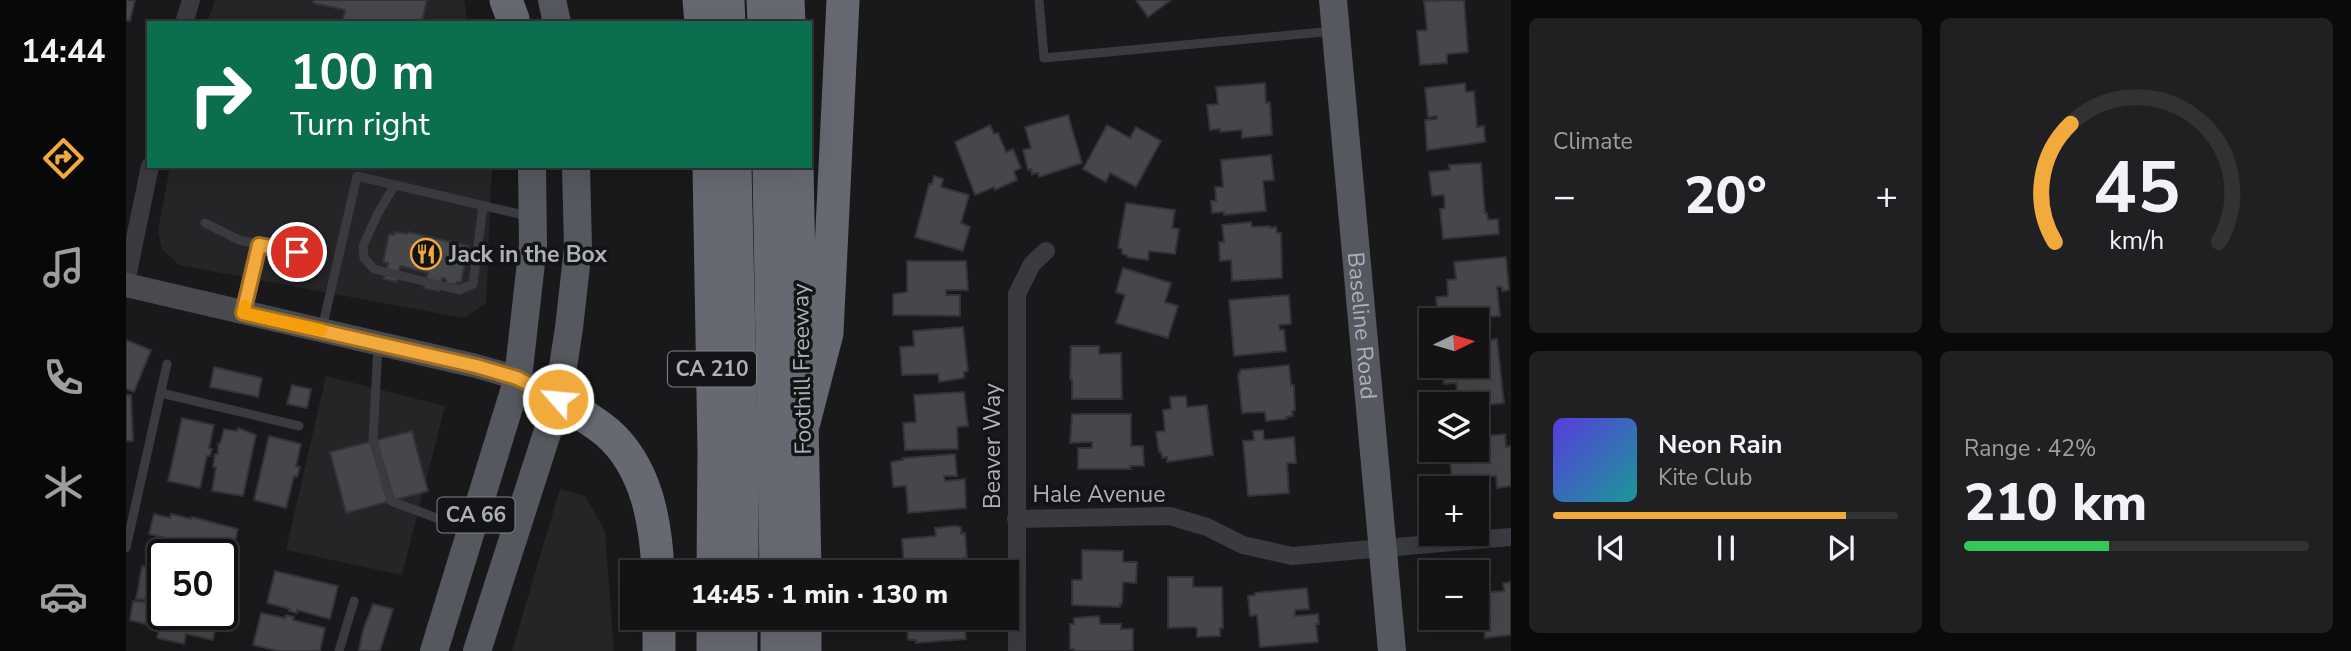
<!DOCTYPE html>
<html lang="en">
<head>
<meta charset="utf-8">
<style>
	:root { --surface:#131314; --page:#202022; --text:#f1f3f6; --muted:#9d9ea0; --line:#323234; --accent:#f1aa3b }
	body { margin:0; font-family:"Nunito Sans",sans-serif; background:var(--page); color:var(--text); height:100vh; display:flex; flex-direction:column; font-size:26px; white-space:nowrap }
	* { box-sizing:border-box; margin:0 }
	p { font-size:23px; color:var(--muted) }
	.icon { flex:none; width:38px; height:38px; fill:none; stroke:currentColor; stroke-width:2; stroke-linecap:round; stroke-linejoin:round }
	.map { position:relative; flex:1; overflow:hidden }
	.details { display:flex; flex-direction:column; gap:18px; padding:18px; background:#0a0a0b; width:840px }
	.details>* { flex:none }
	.guide { position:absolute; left:21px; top:21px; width:665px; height:147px; border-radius:0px; box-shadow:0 7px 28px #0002,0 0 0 2px var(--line); background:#0b6e4f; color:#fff; overflow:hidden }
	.needle { width:46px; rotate:85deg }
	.controls { position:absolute; left:1293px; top:308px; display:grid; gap:14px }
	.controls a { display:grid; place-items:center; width:70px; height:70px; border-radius:0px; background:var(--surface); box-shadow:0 7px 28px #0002,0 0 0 2px var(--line); font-size:35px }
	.speed { position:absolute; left:21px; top:539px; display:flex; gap:14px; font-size:35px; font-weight:700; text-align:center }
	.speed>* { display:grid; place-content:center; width:91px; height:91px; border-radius:50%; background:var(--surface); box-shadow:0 7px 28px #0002,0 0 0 2px var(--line); line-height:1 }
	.speed .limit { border:4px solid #111; border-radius:10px; background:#fff; color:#111 }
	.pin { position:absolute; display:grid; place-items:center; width:60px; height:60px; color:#fff; margin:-30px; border:4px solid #fff; border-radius:50%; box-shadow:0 2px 7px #0007 }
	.me { position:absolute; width:77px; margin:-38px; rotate:297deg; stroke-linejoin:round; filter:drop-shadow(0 0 5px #0008) }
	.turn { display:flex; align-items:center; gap:24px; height:147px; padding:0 28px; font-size:32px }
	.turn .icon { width:91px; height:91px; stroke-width:2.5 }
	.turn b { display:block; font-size:49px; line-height:60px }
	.big { font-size:52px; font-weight:800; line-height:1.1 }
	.details .card { flex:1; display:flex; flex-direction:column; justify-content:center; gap:10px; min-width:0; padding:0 24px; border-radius:10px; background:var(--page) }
	.details .dial { align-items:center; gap:0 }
	.dial svg { height:182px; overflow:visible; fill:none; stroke:var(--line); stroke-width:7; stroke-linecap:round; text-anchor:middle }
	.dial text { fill:var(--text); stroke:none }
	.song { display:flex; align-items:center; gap:21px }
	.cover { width:84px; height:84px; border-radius:10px; background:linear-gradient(135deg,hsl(250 70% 55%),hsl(180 70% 35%)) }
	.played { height:7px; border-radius:4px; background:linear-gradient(90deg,var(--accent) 85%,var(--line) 85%) }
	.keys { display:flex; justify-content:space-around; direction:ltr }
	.heat { display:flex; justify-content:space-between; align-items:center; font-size:38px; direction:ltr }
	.charge { height:10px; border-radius:5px; background:linear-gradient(90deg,#34c759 42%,var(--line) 0) }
	.details .tiles { flex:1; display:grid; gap:18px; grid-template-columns:repeat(2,1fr) }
	.trip { position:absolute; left:494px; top:560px; width:399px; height:70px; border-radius:0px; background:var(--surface); box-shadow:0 7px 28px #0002,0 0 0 2px var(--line); font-weight:800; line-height:70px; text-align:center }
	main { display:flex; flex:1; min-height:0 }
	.dock { display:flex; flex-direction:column; width:126px; justify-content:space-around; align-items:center; background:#080808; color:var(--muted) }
	.dock .icon { width:49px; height:49px }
	.dock .selected { color:var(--accent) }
	.dock b { font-size:32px; color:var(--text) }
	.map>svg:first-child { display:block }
	.built { fill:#252528 }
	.building { fill:#45474b; stroke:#333337; stroke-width:2 }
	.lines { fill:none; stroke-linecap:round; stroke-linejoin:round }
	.lane { stroke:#3a3b40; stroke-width:9 }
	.street { stroke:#3a3b40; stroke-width:18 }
	.secondary { stroke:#484a50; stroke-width:24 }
	.primary { stroke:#56585f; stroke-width:28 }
	.highway { stroke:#666971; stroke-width:33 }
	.route-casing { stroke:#9d6e26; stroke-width:18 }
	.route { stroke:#f1aa3b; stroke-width:12 }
	.slow { stroke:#f59e0b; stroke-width:12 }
	.labels { text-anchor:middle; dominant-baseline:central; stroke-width:7; stroke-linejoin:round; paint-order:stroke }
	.shield { fill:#141416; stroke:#7e8289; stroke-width:2 }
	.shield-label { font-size:21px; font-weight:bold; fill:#abb1ba }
	.poi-label { font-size:23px; font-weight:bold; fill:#abb1ba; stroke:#141416; text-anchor:start }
	.street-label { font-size:23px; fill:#abb1ba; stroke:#141416 }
</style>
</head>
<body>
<main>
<nav class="dock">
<b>14:44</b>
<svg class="icon selected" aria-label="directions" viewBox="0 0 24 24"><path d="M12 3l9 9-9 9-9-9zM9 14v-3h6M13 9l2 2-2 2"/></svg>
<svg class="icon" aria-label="music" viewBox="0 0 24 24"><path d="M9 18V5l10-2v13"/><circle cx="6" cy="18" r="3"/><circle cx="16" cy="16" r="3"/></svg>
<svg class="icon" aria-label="phone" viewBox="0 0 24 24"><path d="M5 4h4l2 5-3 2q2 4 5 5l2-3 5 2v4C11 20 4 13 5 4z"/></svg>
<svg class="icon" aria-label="climate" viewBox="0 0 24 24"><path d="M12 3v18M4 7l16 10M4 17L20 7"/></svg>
<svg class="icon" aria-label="car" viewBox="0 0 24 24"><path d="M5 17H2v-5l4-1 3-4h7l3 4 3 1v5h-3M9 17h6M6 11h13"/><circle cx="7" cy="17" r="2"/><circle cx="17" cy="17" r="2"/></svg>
</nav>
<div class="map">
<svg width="1385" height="651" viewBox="0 0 1385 651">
	<rect width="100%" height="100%" fill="#19191b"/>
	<g class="built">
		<path d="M89,0H338L342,23H81Z"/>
		<path d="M44,166H366L360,303L338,318L53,265L36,249L32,231Z"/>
		<path d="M200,376L319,406L276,575L160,550Z"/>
		<path d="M434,489L459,496L479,531L488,651H386Z"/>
	</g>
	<g class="building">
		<path d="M0,0H9L4,21L0,20Z"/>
		<path d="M188,0H301L296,23H216L219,10L187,3Z"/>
		<path d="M1010,0H1045L1022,17Z"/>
		<path d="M1338,0L1342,52L1321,54V63L1294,65L1291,31L1301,30L1298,1Z"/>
		<path d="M1139,83L1140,103L1144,102L1146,135L1116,138V130L1094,132V129L1084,130L1081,105L1092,104L1090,87Z"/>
		<path d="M1339,83L1340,92L1348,91L1351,127L1358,126L1359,142L1301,150L1299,120L1311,119V116L1302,117L1299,88Z"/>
		<path d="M942,115L956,163L913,177L912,173L906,174L905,169L902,170L897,150L905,148L899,127Z"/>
		<path d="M864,125L868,134L872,133L880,152L887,149L895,168L888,171L891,180L869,190L868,187L849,195L829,142Z"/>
		<path d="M981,125L1004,138L1010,127L1035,141L1010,187L984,173L980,182L957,169Z"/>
		<path d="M1145,155L1148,180L1137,181L1140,211L1098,215V212L1086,213L1085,201H1090L1089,187H1097L1095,160Z"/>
		<path d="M1355,163L1359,213H1361L1362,220L1372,219L1373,234L1317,239L1314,209L1319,208L1318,195L1306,196L1303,172L1324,170L1323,165Z"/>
		<path d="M808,176L817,179L815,187L843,195L835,223L844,227L837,251L789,237L803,184H806Z"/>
		<path d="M1000,203L1049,210L1046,228L1053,229L1049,254L1023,251L1022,260L1001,257V255L996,254V249L992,248Z"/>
		<path d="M1125,222L1126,227L1144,226V228L1150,227L1151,233H1155L1156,278L1106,281L1105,260L1094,261L1093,242H1098L1096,225Z"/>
		<path d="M269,232L281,234L282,232L343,246L335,282H331V285L320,283V279L316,278L313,291L298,288L302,273L274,266L271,282L258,279L262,263L257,262L263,234L268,235Z"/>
		<path d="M1380,257L1383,290L1376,291V287H1371L1374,316L1312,320L1310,297L1322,296L1321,280L1330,279L1328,262Z"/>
		<path d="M781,261H840L842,290H820V295H834V316L767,315V294L781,292Z"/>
		<path d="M997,268L1045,283L1039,302L1052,306L1042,338L990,323L999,295L990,292Z"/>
		<path d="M1163,295L1165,324L1153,325L1154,330H1158L1160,351L1108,356L1103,300Z"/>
		<path d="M837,327L842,371L838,372V378L813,382L812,374L776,375L774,347L788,346L787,331Z"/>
		<path d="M1371,339L1378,403L1351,406L1333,404L1330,383L1318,384L1316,366H1351V341Z"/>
		<path d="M0,340L25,350L8,392L0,389Z"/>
		<path d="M945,346H973V354L995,353L996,399H946V379H944Z"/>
		<path d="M1163,365L1165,385H1168V391L1169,410L1166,411L1167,416L1160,417L1161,419L1140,421L1139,412L1116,413L1112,374H1114V370Z"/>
		<path d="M88,367L136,378L132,397L84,387Z"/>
		<path d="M166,385L185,389L181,408L161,404Z"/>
		<path d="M838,392L842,426L831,427L832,449L779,450L777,423L790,422L788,395Z"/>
		<path d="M0,395H5L7,441H0Z"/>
		<path d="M1060,396L1061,407L1081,405L1087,455L1041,462V457L1036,458L1035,452H1033L1030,432L1039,431L1037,410L1045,409L1044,397Z"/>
		<path d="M946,414H1005V446H1017L1018,466H1004L1005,469H952V448H966V442L944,443Z"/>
		<path d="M56,418L88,425L83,448L86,449L84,456H81L74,488L42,481Z"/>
		<path d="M112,428L130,435L117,496L86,491L90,467H87L89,454H92V444H94L98,429L111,431Z"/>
		<path d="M1137,430L1138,440L1168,437L1170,463H1161L1163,493L1122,496L1117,441L1128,440L1127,431Z"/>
		<path d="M286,431L302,491L220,513L204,452Z"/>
		<path d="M1379,434L1380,447L1385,446V486L1371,488L1370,476L1326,480L1323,450H1351V437Z"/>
		<path d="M143,436L175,444L170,466L174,467L171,477L168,476L160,508L128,500Z"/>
		<path d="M829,454L831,476H818L819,481L839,479L840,508L782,513L780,486L767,487L765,462L777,460V458Z"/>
		<path d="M28,514L44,518L45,514L65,519L66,517L112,529L104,562L96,560V555H73L37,547L40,538L23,534Z"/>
		<path d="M829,526L835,527V534L839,533L841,558H838L839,572H778L776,539L810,536L809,528Z"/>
		<path d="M956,550L997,551V562H1011L1010,583L997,582L996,604H994V607L946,605V580H956Z"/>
		<path d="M16,566L37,569V594L21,588L19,600L10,599Z"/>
		<path d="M149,571L212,586L204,619L171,610V613L163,611L164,609L141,603Z"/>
		<path d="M1042,577H1067V587H1096L1097,628H1094V636L1071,637V628L1067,627L1042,628Z"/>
		<path d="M1385,582V635L1359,638L1358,625L1338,627L1337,618H1351V593L1378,591L1377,583Z"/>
		<path d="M1181,588L1183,609L1169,610V616L1192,614L1193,624H1190L1192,642L1134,647L1131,615L1124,616L1122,596L1129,595V593Z"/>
		<path d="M7,601L37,604V614L92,616L87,640L60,634L58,644L31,638L33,628L4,620Z"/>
		<path d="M247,604L267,609L254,651H236L233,650L237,630Z"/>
		<path d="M135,613L159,618L160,615L168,617L167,620L199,628L194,651H152L127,645Z"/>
		<path d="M973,616L974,624H995V629H1007V651H948V649H944V624H948V618Z"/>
		<path d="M780,618H838L840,639L790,643V640H782Z"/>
	</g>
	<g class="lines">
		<g class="lane">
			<path d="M913,0L918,58L1208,31"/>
			<path d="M269,185L252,213L237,246L238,258L248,269L333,290L347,284L357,205"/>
			<path d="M79,223L113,240L190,256"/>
			<path d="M118,311L133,245"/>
			<path d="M196,329L231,176L402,216"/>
			<path d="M252,346L247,440L265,501L340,529"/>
			<path d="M35,393L173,426"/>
			<path d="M0,548L41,364"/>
			<path d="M213,651L228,601"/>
		</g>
		<g class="street">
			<path d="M58,23L65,0"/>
			<path d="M0,282L24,166"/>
			<path d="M890,519L1044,516L1081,527L1117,545L1166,556L1385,537"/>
			<path d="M891,651V294L906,264L920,251"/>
		</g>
		<path class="secondary" d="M0,285L350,366L392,378L432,399"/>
		<g class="primary">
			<path d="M426,0L431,23"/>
			<path id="s1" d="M1207,0L1266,651"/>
			<path d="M308,651L392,378L407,245L406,166"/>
			<path d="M351,651L432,399L443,328L452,248L450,166"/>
		</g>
		<g class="highway">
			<path d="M380,0L387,19"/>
			<path d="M573,0L575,23"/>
			<path d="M602,0L603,23"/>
			<path d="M637,0L638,23"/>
			<path d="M662,0L663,23"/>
			<path d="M583,166L588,450L587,572"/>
			<path d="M609,166L616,473V572"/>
			<path d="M643,166L650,572"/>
			<path d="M671,166L679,572"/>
			<path d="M432,399C448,410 467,420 482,433C521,468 530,523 532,572"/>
			<path d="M678,422L701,333L717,0"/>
			<path d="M651,618V651"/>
			<path d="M679,618V651"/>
			<path d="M533,651V618"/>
			<path d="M587,651V618"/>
			<path d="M615,651V618"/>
		</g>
	</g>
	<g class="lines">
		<g class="route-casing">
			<path id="route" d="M171,252L133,245L117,313L350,366L391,378L432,399"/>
		</g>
		<use href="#route" class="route"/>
		<path class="slow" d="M119,306L117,313L195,330"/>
	</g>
	<defs>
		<g id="restaurant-ring" transform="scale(1.575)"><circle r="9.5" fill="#141416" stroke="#f1aa3b" stroke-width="1.5"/><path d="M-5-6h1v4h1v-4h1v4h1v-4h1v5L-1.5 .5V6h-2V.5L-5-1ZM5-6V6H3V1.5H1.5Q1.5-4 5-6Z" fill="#f1aa3b"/></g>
	</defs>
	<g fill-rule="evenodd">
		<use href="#restaurant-ring" x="300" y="254"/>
	</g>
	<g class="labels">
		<g class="shield">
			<rect x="542" y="351.5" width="88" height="35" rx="5"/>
			<rect x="311.5" y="497.5" width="77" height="35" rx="5"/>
		</g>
		<g class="shield-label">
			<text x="586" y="369">CA 210</text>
			<text x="350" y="515">CA 66</text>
		</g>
		<g class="poi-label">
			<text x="323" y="254">Jack in the Box</text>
		</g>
		<g class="street-label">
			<text stroke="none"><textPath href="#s1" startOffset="327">Baseline Road</textPath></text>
			<text transform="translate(676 369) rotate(-91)">Foothill Freeway</text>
			<text transform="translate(866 446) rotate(-90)">Beaver Way</text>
			<text x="973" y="494">Hale Avenue</text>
		</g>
	</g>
</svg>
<div class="controls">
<a><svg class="needle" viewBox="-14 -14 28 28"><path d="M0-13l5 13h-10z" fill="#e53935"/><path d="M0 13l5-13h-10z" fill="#9d9ea0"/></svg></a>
<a><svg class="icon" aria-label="layers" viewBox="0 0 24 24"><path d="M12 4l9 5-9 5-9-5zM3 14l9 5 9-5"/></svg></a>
<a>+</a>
<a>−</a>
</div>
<div class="speed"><div class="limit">50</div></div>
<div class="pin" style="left:171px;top:252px;background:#d93025"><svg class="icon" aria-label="arrive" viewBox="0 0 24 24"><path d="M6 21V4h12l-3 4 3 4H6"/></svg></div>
<svg class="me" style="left:432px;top:399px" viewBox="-20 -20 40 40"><circle r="17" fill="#f1aa3b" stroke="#fff" stroke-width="3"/><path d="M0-11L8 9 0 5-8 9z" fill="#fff"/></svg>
<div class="trip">14:45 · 1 min · 130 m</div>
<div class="guide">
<div class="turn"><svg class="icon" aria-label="right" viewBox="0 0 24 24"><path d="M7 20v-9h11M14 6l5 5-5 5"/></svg><div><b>100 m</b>Turn right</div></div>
</div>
</div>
<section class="details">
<div class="tiles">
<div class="card"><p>Climate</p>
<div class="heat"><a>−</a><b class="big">20°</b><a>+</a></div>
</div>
<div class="card dial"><svg viewBox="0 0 100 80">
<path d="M14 69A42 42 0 1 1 86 69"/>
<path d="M14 69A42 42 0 0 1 21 17" stroke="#f1aa3b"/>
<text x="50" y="56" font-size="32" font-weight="700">45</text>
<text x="50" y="72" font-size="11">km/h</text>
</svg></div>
<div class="card">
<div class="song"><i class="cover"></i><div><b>Neon Rain</b><p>Kite Club</p></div></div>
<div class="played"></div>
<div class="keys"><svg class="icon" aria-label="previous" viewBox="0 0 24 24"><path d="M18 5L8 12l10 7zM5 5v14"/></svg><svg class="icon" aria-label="pause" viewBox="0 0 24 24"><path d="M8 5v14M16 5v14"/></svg><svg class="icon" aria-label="next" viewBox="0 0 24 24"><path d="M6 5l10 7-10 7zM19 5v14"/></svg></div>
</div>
<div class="card"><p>Range · 42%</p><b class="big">210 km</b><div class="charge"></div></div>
</div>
</section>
</main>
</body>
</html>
